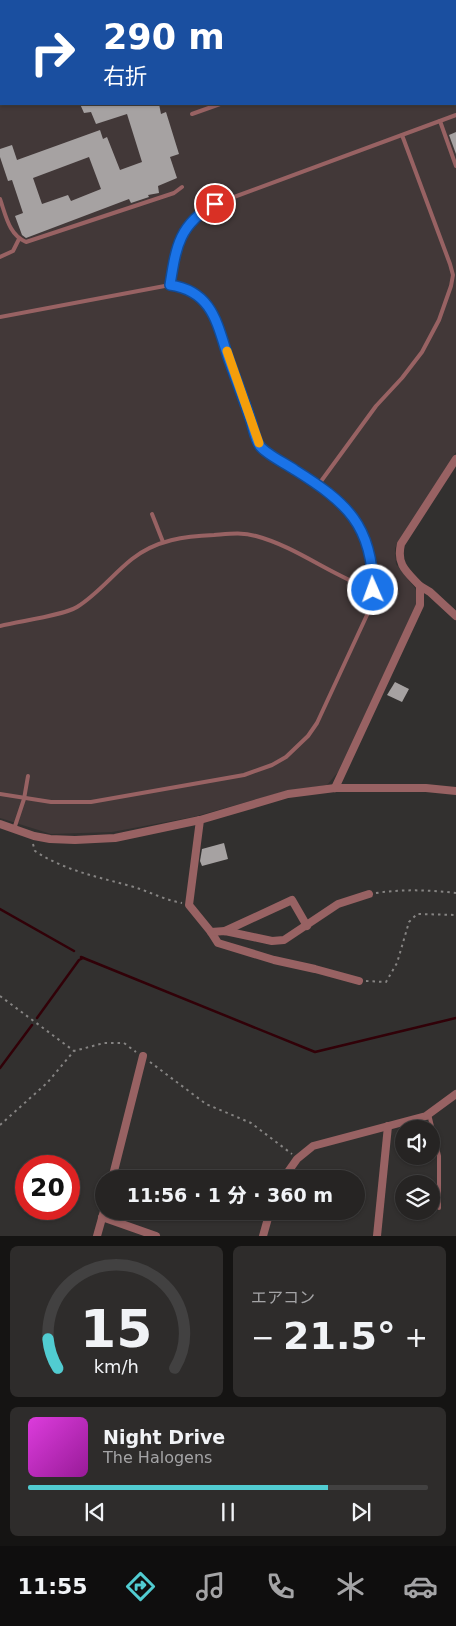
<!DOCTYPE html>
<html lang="ja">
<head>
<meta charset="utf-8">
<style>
	:root { --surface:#262423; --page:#2e2c2b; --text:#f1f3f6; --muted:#a4a4a6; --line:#424141; --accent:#51ccd1 }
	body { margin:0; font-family:"DejaVu Sans","Noto Sans JP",sans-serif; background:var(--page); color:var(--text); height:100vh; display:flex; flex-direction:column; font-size:19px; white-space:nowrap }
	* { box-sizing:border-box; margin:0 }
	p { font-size:16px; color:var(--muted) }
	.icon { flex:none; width:28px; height:28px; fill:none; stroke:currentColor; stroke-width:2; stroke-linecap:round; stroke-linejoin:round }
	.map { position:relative; height:1236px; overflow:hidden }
	.panel { display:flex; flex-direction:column; gap:10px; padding:10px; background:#151413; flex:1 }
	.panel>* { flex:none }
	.top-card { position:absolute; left:0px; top:0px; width:456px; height:105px; box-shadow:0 1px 4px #0004,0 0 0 1px var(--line); background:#1a4fa0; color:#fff; overflow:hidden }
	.buttons { position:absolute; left:395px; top:1120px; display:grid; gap:10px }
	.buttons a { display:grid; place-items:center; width:45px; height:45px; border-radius:50%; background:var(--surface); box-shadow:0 1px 4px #0004,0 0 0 1px var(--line); font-size:25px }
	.speed { position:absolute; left:15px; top:1155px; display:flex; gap:10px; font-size:25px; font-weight:700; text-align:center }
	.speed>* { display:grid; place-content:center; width:65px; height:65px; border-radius:50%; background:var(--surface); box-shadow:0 1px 4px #0004,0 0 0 1px var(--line); line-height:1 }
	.speed .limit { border:8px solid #d22; background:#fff; color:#111 }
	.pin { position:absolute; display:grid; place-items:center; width:42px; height:42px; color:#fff; margin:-21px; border:2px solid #fff; border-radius:50%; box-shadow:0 1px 5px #0007 }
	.me { position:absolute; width:55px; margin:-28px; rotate:358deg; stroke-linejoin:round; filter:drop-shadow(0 0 4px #0008) }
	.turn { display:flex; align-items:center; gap:18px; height:105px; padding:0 20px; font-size:22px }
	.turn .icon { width:65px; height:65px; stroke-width:2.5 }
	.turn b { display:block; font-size:35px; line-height:42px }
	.big { font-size:38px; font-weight:800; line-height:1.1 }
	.panel .widget { flex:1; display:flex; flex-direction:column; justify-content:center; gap:8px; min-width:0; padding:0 18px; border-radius:8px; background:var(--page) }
	.panel .dial { align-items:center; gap:0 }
	.dial svg { height:130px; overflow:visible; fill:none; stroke:var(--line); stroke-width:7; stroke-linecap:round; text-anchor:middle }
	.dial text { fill:var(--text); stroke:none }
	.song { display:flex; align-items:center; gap:15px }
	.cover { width:60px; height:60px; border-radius:8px; background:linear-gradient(135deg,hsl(300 70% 55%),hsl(300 70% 35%)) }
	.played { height:5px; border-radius:2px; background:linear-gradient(90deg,var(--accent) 75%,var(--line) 75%) }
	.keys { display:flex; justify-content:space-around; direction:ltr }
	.heat { display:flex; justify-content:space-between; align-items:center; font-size:28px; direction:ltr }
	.panel .tiles { flex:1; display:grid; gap:10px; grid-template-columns:1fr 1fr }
	.widget:last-child { grid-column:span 2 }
	.trip { position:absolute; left:95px; top:1170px; width:270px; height:50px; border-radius:25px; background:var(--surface); box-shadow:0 1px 4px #0004,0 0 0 1px var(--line); font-weight:800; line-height:50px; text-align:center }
	.menu { display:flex; height:80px; justify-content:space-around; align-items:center; background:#0f0e0e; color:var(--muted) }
	.menu .icon { width:35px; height:35px }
	.menu .selected { color:var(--accent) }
	.menu b { font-size:22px; color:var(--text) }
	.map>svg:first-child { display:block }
	.built { fill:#423838; fill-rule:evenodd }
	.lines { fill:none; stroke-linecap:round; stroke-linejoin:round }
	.stream { stroke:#310108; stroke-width:2.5 }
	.building { fill:#a6a2a2; fill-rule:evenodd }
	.path { stroke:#868483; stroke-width:2; stroke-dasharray:2.5 4; stroke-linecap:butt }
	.service { stroke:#986263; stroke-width:4 }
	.minor { stroke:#986263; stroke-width:8 }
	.route-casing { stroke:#114b97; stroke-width:12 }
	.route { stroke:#1a73e8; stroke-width:9 }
	.slow { stroke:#f59e0b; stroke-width:9 }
</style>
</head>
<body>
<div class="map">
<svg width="456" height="1236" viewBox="0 0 456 1236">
	<rect width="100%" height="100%" fill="#32302f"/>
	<path class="built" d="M0,0H456V452L395,548L396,564L415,588L418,595L417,603L338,772L327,785L286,791L193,817L112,832L51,834L0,818ZM1,1H455V104H1Z"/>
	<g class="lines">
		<g class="stream">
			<path d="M0,909L74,951"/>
			<path d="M81,957L315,1052L456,1018"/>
			<path d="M37,1018L79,960L83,958"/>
			<path d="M0,1068L32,1025"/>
		</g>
	</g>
	<g class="building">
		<path d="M80,104H159L161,114L166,112L179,154L170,157L177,178L158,186L159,193L148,195L149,197L131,203L129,199L26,238L22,235L15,216L23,213L12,180L8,181L0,157V149L12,145L17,160L100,130L103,139L107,137L120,170L142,162L127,114L96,124L91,112L84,113ZM89,157L101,189L71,201L68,195L42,204L33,178Z"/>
		<path d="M456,132V154L449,135Z"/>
		<path d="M395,682L409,689L402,702L387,695Z"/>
		<path d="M224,843L228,859L202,866L200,861L202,849Z"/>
	</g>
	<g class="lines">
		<g class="path">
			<path d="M33,844L35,851C65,871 99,877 134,887C150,892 165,900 182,903"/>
			<path d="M376,893C403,889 429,890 456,893"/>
			<path d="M366,981L386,982L397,963L409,922L417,914L456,915"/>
			<path d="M0,996L74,1051"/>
			<path d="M150,1062L206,1104L251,1123L292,1154"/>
			<path d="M0,1125L47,1083L74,1051L104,1043H124L136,1052"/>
		</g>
		<g class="service">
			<path d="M371,1V0"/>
			<path d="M0,25H1"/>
			<path d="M455,86H456"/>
			<path d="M192,114L220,104"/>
			<path d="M440,121L456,166"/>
			<path d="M0,199C6,216 9,235 26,242L174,193L182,187"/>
			<path d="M0,257L13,251L19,239"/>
			<path d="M170,285C176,248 179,224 215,204L456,115"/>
			<path d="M0,317L170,285C193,289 208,303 218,324L259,446L319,484L338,499L358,524L365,538L371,555L373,590L367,615L317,723L308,736L286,757L272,765L244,775L91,802H51L0,794"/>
			<path d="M319,484L376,406L402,378L422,352L439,320L451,286L453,275L450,264L402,135"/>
			<path d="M152,514L163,542"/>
			<path d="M0,626C19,621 62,616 77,607C98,594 113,574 132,559C156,540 185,536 214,535C228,534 242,532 256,536C297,547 332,576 373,590"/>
			<path d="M14,829L24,799L28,776"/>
			<path d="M429,1114L439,1156V1208"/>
		</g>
		<g class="minor">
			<path d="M420,586L430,592L456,616"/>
			<path d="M335,788L420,605V586C407,572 396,565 401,544L456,459"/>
			<path d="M200,820L189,905L211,932L218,943L274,960L315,969L359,981"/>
			<path d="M0,824L34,836L50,839L75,840L115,838L200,820L288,794L335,788H426L456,791"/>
			<path d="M225,931L292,900L307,926"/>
			<path d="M211,932L225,931L272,941L284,940L338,904L369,894"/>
			<path d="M112,1179L143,1056"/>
			<path d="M283,1179L297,1159L313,1146L426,1116L456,1094"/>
			<path d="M102,1217L156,1236"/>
			<path d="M97,1236L104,1211"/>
			<path d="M263,1236L270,1211"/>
			<path d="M377,1236L388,1126"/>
		</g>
	</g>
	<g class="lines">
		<g class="route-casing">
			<path id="route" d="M215,204C179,224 176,247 170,285C212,291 217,323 228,357C235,377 243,397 250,418C253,426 255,440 260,446C267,455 285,463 295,470C346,502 373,525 373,590"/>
		</g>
		<use href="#route" class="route"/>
		<path class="slow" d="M227,351L259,443"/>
	</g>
</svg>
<div class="buttons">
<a><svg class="icon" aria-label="sound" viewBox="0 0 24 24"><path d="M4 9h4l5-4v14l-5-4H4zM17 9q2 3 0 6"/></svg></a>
<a><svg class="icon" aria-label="layers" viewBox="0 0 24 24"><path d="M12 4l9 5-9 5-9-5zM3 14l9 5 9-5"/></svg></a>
</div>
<div class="speed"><div class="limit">20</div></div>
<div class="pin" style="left:215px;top:204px;background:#d93025"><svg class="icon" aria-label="arrive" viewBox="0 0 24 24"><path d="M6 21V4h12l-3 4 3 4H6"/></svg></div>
<svg class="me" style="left:373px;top:590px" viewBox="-20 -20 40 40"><circle r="17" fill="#1a73e8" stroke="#fff" stroke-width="3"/><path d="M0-11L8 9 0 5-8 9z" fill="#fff"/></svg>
<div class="trip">11:56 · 1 分 · 360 m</div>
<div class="top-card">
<div class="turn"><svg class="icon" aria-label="right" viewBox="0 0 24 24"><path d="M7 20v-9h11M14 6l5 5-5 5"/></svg><div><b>290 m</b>右折</div></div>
</div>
</div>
<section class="panel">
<div class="tiles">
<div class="widget dial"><svg viewBox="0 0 100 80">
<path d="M14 69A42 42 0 1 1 86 69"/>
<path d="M14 69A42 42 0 0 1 8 51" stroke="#51ccd1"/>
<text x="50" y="56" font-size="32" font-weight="700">15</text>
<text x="50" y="72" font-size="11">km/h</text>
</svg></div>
<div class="widget"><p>エアコン</p>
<div class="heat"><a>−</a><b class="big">21.5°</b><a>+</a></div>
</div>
<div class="widget">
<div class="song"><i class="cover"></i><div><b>Night Drive</b><p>The Halogens</p></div></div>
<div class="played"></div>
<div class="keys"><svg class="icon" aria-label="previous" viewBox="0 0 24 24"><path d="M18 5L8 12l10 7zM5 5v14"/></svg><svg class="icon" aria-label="pause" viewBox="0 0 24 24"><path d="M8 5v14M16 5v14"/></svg><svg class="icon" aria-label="next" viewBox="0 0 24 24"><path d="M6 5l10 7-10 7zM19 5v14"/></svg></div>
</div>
</div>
</section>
<nav class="menu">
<b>11:55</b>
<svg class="icon selected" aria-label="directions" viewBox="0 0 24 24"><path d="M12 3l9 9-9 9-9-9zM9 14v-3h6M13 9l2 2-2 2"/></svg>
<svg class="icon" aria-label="music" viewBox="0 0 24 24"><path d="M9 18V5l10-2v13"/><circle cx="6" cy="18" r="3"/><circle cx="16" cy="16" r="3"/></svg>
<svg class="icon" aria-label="phone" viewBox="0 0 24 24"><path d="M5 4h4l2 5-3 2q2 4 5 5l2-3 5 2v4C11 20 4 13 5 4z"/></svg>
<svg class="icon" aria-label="climate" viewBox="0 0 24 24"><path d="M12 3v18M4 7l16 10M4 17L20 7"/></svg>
<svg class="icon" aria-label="car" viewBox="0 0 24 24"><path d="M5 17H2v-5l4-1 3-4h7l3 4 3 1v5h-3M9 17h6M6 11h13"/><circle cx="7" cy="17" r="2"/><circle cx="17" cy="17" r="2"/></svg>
</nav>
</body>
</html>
